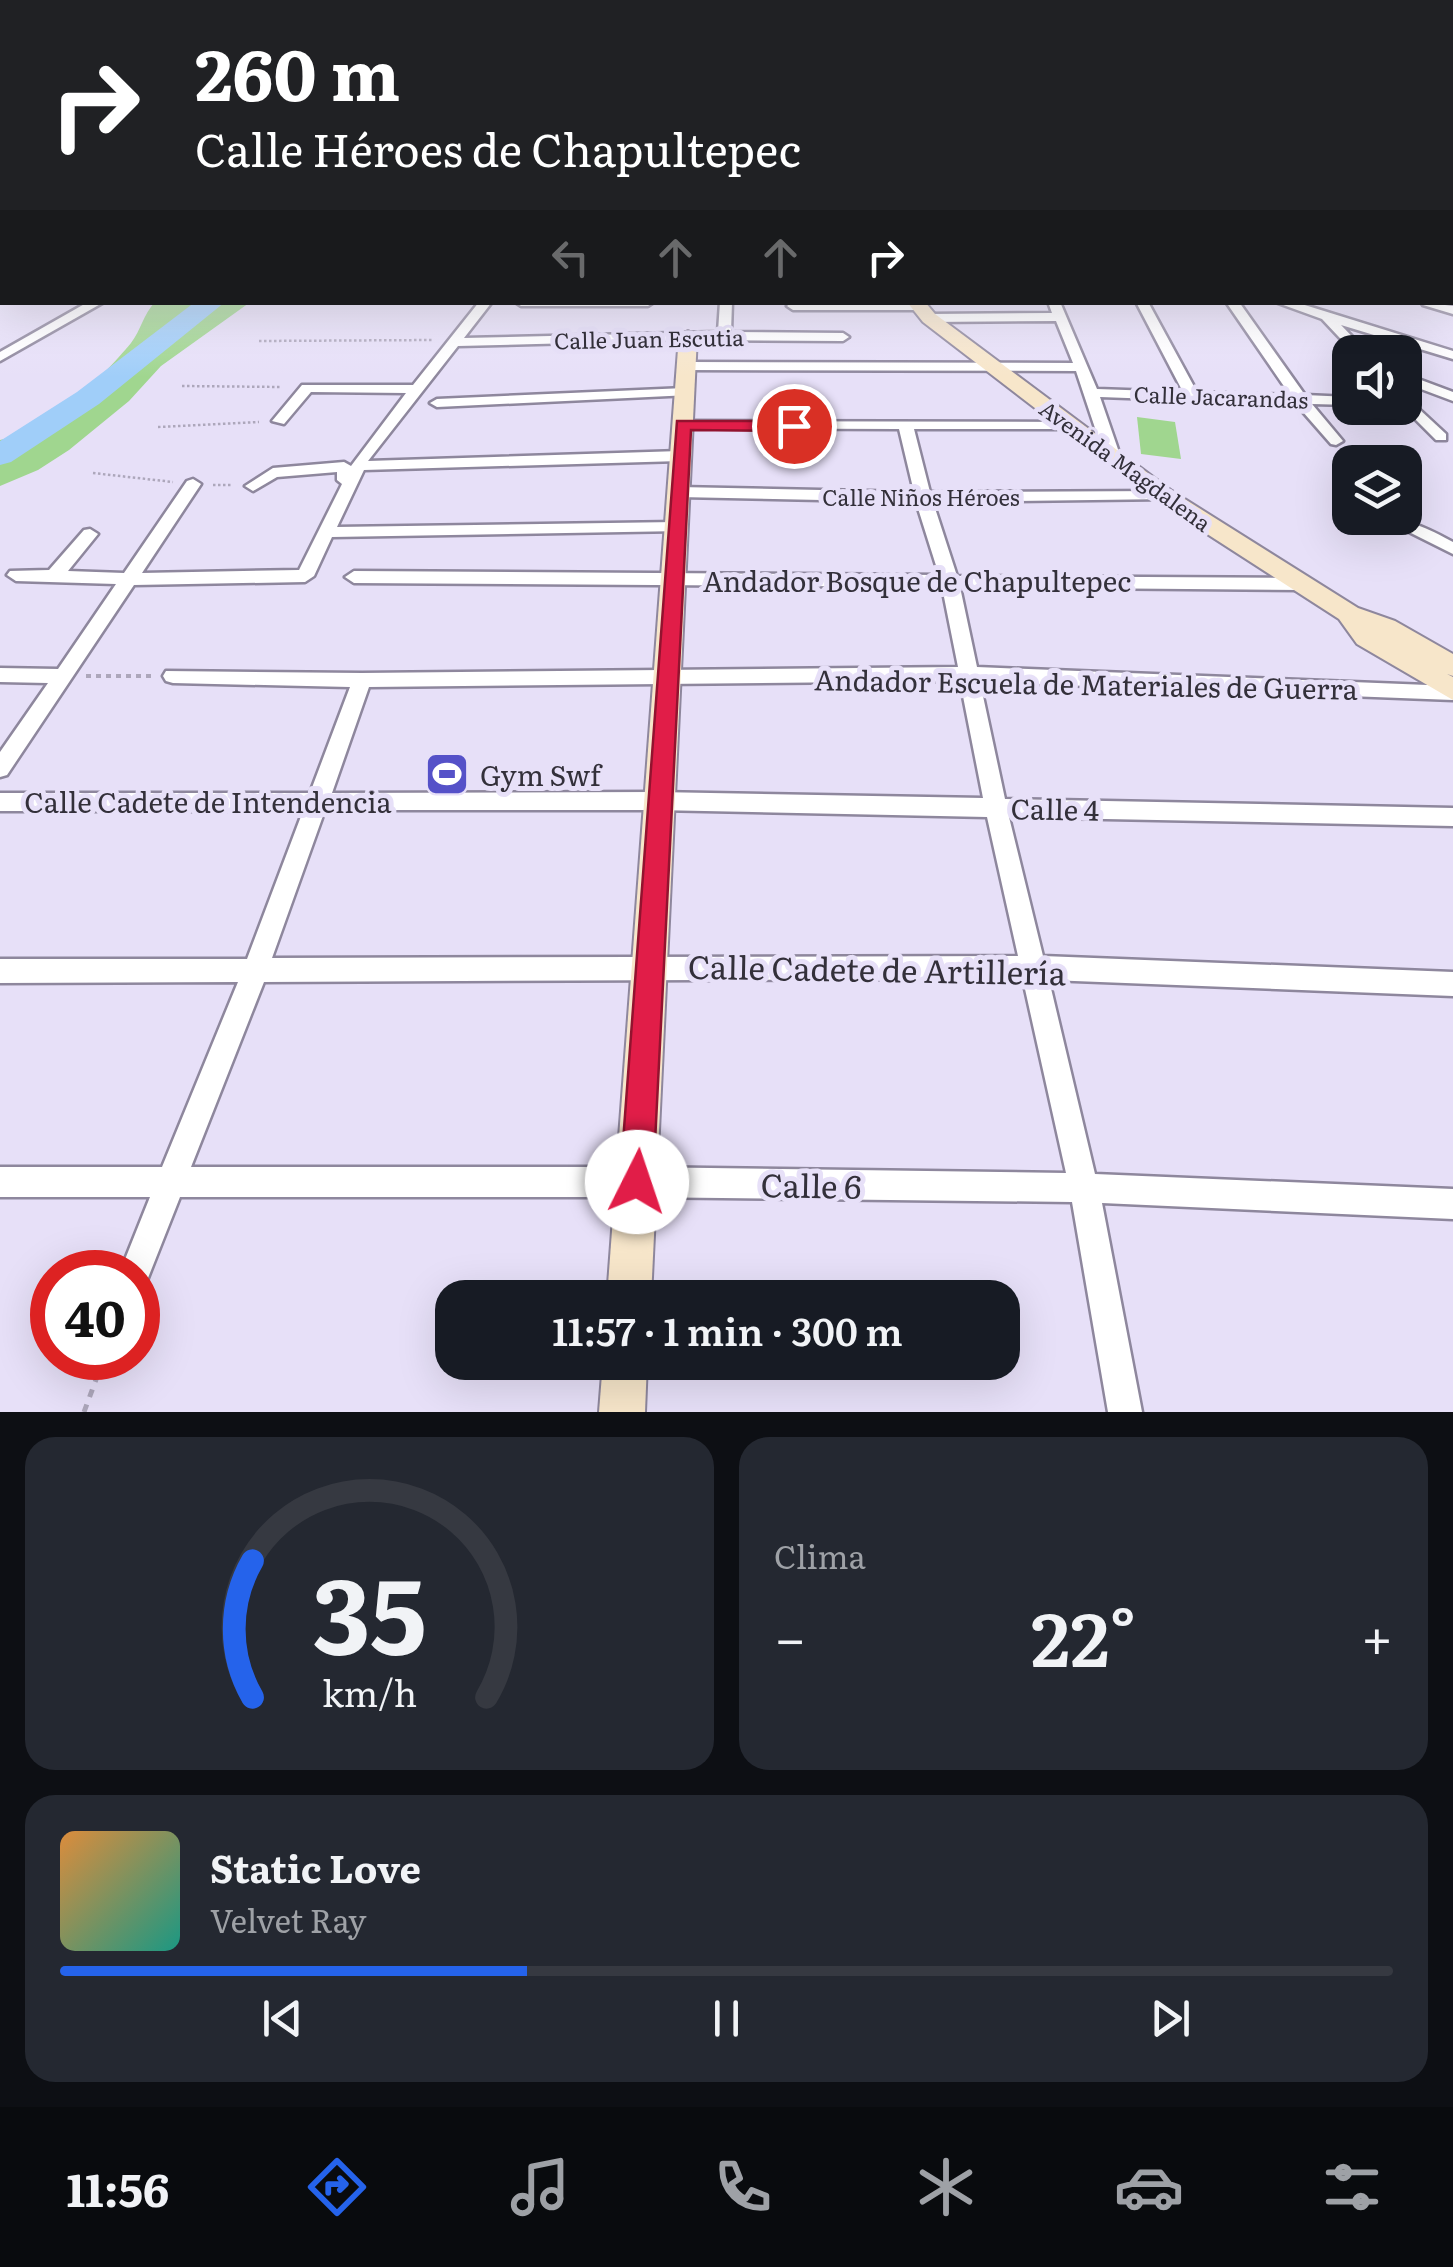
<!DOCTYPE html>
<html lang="es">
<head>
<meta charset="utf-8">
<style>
	:root { --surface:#171b24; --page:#242831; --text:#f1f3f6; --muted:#9ea1a6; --line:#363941; --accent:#2563eb }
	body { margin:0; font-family:Literata,serif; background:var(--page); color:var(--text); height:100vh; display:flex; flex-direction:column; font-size:38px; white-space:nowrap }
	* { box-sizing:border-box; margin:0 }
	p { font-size:32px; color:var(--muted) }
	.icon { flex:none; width:55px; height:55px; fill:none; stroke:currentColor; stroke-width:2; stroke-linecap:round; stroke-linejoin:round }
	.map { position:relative; height:1412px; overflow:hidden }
	.panel { display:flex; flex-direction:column; gap:25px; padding:25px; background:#0d0f14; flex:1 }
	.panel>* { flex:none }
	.banner { position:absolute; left:0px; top:0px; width:1455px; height:305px; box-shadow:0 10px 40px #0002; background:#202124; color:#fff; overflow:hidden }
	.buttons { position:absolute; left:1332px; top:335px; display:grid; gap:20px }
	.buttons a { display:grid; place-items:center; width:90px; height:90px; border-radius:20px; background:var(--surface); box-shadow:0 10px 40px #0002; font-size:50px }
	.speed { position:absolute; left:30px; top:1250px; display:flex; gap:20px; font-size:50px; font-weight:700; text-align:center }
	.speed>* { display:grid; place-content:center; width:130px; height:130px; border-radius:50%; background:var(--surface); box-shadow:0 10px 40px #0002; line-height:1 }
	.speed .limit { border:15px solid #d22; background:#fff; color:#111 }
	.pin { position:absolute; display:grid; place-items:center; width:85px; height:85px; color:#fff; margin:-42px; border:5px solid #fff; border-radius:50%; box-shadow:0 2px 10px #0007 }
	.me { position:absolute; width:110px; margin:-55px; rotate:4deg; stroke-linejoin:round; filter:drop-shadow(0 0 8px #0008) }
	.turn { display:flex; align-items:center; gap:35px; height:210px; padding:0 30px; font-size:45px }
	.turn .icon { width:130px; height:130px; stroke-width:2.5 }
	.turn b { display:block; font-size:70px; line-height:85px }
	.lanes { display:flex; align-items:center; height:95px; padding:0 30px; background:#0003; justify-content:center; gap:50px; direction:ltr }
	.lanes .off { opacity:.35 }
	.big { font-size:75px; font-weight:600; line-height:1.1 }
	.panel .widget { flex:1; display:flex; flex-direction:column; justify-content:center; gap:15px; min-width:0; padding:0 35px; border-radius:30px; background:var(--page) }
	.panel .dial { align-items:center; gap:0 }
	.dial svg { height:260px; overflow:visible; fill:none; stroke:var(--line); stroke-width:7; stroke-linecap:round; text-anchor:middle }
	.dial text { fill:var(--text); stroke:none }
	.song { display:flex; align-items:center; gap:30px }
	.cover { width:120px; height:120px; border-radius:15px; background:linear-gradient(135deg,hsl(30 70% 55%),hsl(170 70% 35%)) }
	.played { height:10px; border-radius:5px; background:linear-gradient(90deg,var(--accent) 35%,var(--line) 35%) }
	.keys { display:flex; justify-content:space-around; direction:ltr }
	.heat { display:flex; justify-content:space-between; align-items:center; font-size:55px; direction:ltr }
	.panel .tiles { flex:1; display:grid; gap:25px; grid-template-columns:1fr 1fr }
	.widget:last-child { grid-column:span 2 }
	.trip { position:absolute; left:435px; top:1280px; width:585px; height:100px; border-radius:30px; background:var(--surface); box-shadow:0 10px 40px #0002; font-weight:600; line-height:100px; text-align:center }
	.tab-bar { display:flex; height:160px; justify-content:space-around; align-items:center; background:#090b0e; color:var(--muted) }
	.tab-bar .icon { width:70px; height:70px }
	.tab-bar .current { color:var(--accent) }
	.tab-bar b { font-size:45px; color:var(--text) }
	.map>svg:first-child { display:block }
	.green { fill:#a0d68f }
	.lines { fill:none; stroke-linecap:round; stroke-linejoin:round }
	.river { fill:#a0cef9; fill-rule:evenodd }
	.street-casing { stroke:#8e879d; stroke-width:5 }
	.secondary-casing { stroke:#8e879d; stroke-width:4 }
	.path-far2 { stroke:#ada7bb; stroke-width:2.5; stroke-dasharray:2.5 2.5; stroke-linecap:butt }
	.path-far1 { stroke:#ada7bb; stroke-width:4; stroke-dasharray:5 5; stroke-linecap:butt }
	.path { stroke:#ada7bb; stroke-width:5; stroke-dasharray:8 8; stroke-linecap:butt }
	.street { fill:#fff; fill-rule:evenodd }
	.secondary { fill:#f7e6ca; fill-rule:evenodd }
	.route { fill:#e11d48; stroke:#92132f; stroke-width:2.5 }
	.labels { text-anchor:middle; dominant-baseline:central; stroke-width:10; stroke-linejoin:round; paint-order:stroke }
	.far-street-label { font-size:22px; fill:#33303a; stroke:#e7e0f8 }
	.street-label { font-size:28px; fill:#33303a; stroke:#e7e0f8 }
	.poi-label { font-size:28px; fill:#33303a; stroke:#e7e0f8; text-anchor:start }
	.near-street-label { font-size:32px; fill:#33303a; stroke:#e7e0f8 }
</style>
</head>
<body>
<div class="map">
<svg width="1453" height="1412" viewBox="0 0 1453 1412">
	<rect width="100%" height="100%" fill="#e7e0f8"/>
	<g class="green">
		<path d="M155,302L249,303L161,366L129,401L69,450L38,470L0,486V440C47,432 101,379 131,343C141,330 143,315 155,302Z"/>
		<path d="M1137,417L1175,422L1181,459L1141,454Z"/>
	</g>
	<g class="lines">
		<path class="river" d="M195,302H225L99,404L11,462L0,465V441L77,392Z"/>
		<g class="street-casing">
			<g id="street">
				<rect x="0" y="248" width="2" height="6"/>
				<path d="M88,302H104L0,361V352Z"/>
				<path d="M479,302H492L464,338L718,332L720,302H732L731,332L843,333L849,337L843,341L688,340L458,346L368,461L680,451L688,456L680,461L364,470L337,527L676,522L682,523V531L332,537L314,576L305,582L134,585L7,775L0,777V752L48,683L0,682V668L58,669L116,584L16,581L7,575L10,571L49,570L84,530L90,529L98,534L68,571L124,573L187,481L193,479L201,484L142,573L299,570L342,484L337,480V472L277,477L253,491L245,486L273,468L344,462L351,466L406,393L311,392L284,424L272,421L302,385H413Z"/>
				<path d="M515,302H654L648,306H521Z"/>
				<path d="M792,302H919L924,306L918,310H793L787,306Z"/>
				<path d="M1048,302H1060L1097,389L1183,392L1136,302H1148L1197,392L1290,395L1226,302H1239L1305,395L1350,397V405L1312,404L1343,441L1336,445L1331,444L1296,404L1100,397L1122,461L1114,466L1106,461L1076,371L687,370L680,366L687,362L1073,363L1056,321L929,322L923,318L929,314L1052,313Z"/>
				<path d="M1275,302H1295L1453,351V359L1341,325L1367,352H1353L1322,319Z"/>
				<path d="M1421,302L1453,306V314L1423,305Z"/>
				<path d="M1405,374L1453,392V401L1405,383Z"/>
				<path d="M685,388L692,392L690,395L437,407L430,403L437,399Z"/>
				<path d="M1405,396L1446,434V440H1436L1404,408Z"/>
				<path d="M683,421L1072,422L1074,425L1067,429H914L930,492L1164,491L1172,496L1170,499L933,502L957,576L1301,578L1310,584L1301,590L960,587L977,667L1453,686V700L980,682L1005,799L1453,808V826L1009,817L1043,956L1453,972V996L1049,980L1095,1174L1453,1189V1219L1102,1203L1142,1412H1108L1072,1202L637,1197H180L146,1283L138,1286V1272H120L150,1197H0V1167H162L238,982L0,983V959H247L303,811H0V793H310L350,687L173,683L166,681L163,676L166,671L362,673L958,667L942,587L354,583L345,577L354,571L939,575L916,502L679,497L671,492L679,487L914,492L899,429L678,428L676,425ZM960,681L983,798L657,792L332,793L369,687ZM325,810H657L987,817L1018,956L272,958ZM900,979L1023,980L1066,1173L637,1167H191L264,982Z"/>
				<path d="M1341,501L1350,504V514L1335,509V503Z"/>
				<path d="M1371,518C1403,516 1425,527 1453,542V554L1409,532L1373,522Z"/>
			</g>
		</g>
		<g class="secondary-casing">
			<g id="secondary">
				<path d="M907,302H925L935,314L1172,491L1358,608L1395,621L1453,654V676L1447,674L1453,677V700L1357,644L1339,619L1156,501L923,322Z"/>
				<path d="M688,331L697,336L651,1298H607L679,336Z"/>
				<path d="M603,1362H647L645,1412H599Z"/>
			</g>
		</g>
		<g class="path-far2">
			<path d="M259,341L434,340"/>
			<path d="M182,386L282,387"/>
			<path d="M158,427L259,422"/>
			<path d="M93,473L173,482"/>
			<path d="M213,485H233"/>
		</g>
		<path class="path-far1" d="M86,676H151"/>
		<path class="path" d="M84,1412L104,1358"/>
		<use href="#street" class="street"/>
		<use href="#secondary" class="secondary"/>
	</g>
	<linearGradient id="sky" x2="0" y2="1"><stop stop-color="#8bbeef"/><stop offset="0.47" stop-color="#f4f1fc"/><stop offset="1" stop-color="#f4f1fc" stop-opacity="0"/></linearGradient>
	<rect width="1453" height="377" fill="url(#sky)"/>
	<path class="route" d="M677,421H794L803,426L794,431L691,430L653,1182L648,1194L637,1199L625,1194L620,1182Z"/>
	<defs>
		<g id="stadium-square" transform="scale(2.25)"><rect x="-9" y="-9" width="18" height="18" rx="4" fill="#5551c8" stroke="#e7e0f8"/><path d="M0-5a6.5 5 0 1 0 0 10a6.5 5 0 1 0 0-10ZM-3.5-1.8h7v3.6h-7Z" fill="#fff"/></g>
	</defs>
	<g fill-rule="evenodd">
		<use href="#stadium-square" x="447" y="774"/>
	</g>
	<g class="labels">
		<g class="far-street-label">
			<text transform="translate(649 338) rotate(-1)">Calle Juan Escutia</text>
			<text transform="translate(1221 396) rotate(2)">Calle Jacarandas</text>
			<text transform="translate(1126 465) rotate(36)">Avenida Magdalena</text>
			<text x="921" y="496">Calle Niños Héroes</text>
		</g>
		<g class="street-label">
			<text x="917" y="580">Andador Bosque de Chapultepec</text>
			<text transform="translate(1086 683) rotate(1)">Andador Escuela de Materiales de Guerra</text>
			<text x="208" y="801">Calle Cadete de Intendencia</text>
			<text transform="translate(1055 808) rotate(1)">Calle 4</text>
		</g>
		<g class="poi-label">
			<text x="480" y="774">Gym Swf</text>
		</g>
		<g class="near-street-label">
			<text transform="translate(877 968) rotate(1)">Calle Cadete de Artillería</text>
			<text transform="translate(811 1184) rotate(1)">Calle 6</text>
		</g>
	</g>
</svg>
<div class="buttons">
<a><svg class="icon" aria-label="sound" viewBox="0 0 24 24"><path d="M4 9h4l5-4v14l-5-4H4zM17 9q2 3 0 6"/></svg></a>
<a><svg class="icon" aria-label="layers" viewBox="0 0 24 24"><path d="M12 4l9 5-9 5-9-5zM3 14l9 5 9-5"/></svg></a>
</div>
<div class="speed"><div class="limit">40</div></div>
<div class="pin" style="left:794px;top:426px;background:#d93025"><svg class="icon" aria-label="arrive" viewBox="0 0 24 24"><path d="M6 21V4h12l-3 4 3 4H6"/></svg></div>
<svg class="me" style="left:637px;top:1182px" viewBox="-20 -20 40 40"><circle r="19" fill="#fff"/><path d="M0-13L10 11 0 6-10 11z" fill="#e11d48"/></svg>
<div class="trip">11:57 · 1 min · 300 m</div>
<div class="banner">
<div class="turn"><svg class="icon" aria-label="right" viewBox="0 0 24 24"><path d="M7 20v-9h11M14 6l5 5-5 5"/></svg><div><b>260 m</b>Calle Héroes de Chapultepec</div></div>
<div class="lanes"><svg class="icon off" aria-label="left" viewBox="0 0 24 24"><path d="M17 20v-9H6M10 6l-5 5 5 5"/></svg><svg class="icon off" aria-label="ahead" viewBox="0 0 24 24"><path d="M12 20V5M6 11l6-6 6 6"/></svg><svg class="icon off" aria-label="ahead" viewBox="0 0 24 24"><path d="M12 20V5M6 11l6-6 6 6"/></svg><svg class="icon" aria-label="right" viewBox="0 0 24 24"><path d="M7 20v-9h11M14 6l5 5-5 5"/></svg></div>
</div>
</div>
<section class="panel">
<div class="tiles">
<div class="widget dial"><svg viewBox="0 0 100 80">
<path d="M14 69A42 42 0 1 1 86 69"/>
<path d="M14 69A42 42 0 0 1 14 27" stroke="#2563eb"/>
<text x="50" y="56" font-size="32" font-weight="700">35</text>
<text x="50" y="72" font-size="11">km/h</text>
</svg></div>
<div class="widget"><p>Clima</p>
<div class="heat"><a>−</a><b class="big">22°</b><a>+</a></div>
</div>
<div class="widget">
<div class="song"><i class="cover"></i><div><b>Static Love</b><p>Velvet Ray</p></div></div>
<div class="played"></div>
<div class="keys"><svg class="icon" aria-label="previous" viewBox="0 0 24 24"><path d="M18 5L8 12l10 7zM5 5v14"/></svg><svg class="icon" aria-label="pause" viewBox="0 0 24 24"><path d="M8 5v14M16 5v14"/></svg><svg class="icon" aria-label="next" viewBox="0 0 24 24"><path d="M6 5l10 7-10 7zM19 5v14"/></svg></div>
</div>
</div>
</section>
<nav class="tab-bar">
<b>11:56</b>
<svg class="icon current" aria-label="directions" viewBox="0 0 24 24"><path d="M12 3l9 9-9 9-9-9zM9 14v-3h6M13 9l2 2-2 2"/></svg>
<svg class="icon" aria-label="music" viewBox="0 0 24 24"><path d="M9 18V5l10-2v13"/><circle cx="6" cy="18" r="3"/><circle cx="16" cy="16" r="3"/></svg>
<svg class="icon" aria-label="phone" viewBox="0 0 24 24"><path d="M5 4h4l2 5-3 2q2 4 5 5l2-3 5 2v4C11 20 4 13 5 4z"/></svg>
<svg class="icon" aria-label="climate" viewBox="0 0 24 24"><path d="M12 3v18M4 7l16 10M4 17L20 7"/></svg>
<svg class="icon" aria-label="car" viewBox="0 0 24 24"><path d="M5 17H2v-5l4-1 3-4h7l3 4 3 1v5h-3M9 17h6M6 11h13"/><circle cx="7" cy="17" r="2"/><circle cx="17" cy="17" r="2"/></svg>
<svg class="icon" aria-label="filters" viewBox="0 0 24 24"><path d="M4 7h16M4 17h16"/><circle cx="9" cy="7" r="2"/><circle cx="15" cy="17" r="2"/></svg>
</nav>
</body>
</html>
